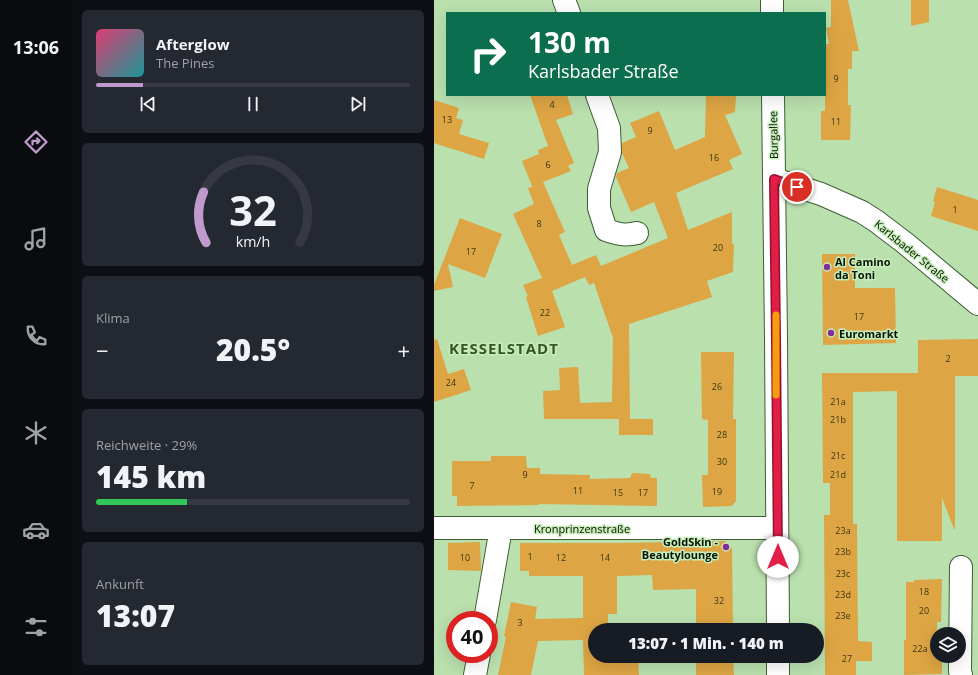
<!DOCTYPE html>
<html lang="de">
<head>
<meta charset="utf-8">
<style>
	:root { --surface:#171b24; --page:#242831; --text:#f1f3f6; --muted:#9ea1a6; --line:#363941; --accent:#c09acd }
	body { margin:0; font-family:"Open Sans",sans-serif; background:var(--page); color:var(--text); height:100vh; display:flex; flex-direction:column; font-size:15px; white-space:nowrap }
	* { box-sizing:border-box; margin:0 }
	p { font-size:13px; color:var(--muted) }
	.icon { flex:none; width:22px; height:22px; fill:none; stroke:currentColor; stroke-width:2; stroke-linecap:round; stroke-linejoin:round }
	.map { position:relative; flex:1; overflow:hidden }
	.panel { display:flex; flex-direction:column; gap:10px; padding:10px; background:#0d0f14; width:362px }
	.panel>* { flex:none }
	.hud { position:absolute; left:12px; top:12px; width:380px; height:84px; border-radius:0px; box-shadow:0 4px 16px #0002; background:#0b6e4f; color:#fff; overflow:hidden }
	.tools { position:absolute; left:496px; top:627px; display:grid; gap:8px }
	.tools a { display:grid; place-items:center; width:36px; height:36px; border-radius:50%; background:var(--surface); box-shadow:0 4px 16px #0002; font-size:20px }
	.speed { position:absolute; left:12px; top:611px; display:flex; gap:8px; font-size:20px; font-weight:700; text-align:center }
	.speed>* { display:grid; place-content:center; width:52px; height:52px; border-radius:50%; background:var(--surface); box-shadow:0 4px 16px #0002; line-height:1 }
	.speed .limit { border:6px solid #d22; background:#fff; color:#111 }
	.pin { position:absolute; display:grid; place-items:center; width:34px; height:34px; color:#fff; margin:-17px; border:2px solid #fff; border-radius:50%; box-shadow:0 1px 4px #0007 }
	.me { position:absolute; width:44px; margin:-22px; rotate:0deg; stroke-linejoin:round; filter:drop-shadow(0 0 3px #0008) }
	.turn { display:flex; align-items:center; gap:14px; height:84px; padding:0 16px; font-size:18px }
	.turn .icon { width:52px; height:52px; stroke-width:2.5 }
	.turn b { display:block; font-size:28px; line-height:34px }
	.big { font-size:30px; font-weight:800; line-height:1.1 }
	.panel .widget { flex:1; display:flex; flex-direction:column; justify-content:center; gap:6px; min-width:0; padding:0 14px; border-radius:6px; background:var(--page) }
	.panel .dial { align-items:center; gap:0 }
	.dial svg { height:104px; overflow:visible; fill:none; stroke:var(--line); stroke-width:7; stroke-linecap:round; text-anchor:middle }
	.dial text { fill:var(--text); stroke:none }
	.song { display:flex; align-items:center; gap:12px }
	.cover { width:48px; height:48px; border-radius:6px; background:linear-gradient(135deg,hsl(340 70% 55%),hsl(180 70% 35%)) }
	.played { height:4px; border-radius:2px; background:linear-gradient(90deg,var(--accent) 15%,var(--line) 15%) }
	.keys { display:flex; justify-content:space-around; direction:ltr }
	.heat { display:flex; justify-content:space-between; align-items:center; font-size:22px; direction:ltr }
	.charge { height:6px; border-radius:3px; background:linear-gradient(90deg,#34c759 29%,var(--line) 0) }
	.trip { position:absolute; left:154px; top:623px; width:236px; height:40px; border-radius:20px; background:var(--surface); box-shadow:0 4px 16px #0002; font-weight:800; line-height:40px; text-align:center }
	main { display:flex; flex:1; min-height:0 }
	.tabs { display:flex; flex-direction:column; width:72px; justify-content:space-around; align-items:center; background:#090b0e; color:var(--muted) }
	.tabs .icon { width:28px; height:28px }
	.tabs .on { color:var(--accent) }
	.tabs b { font-size:18px; color:var(--text) }
	.map>svg:first-child { display:block }
	.building { fill:#dda544 }
	.lines { fill:none; stroke-linecap:round; stroke-linejoin:round }
	.minor-casing { stroke:#3d5e32; stroke-width:24 }
	.tertiary-casing { stroke:#3d5e32; stroke-width:24 }
	.minor { stroke:#fff; stroke-width:22 }
	.tertiary { stroke:#fff; stroke-width:22 }
	.route-casing { stroke:#92132f; stroke-width:10 }
	.route { stroke:#e11d48; stroke-width:7 }
	.slow { stroke:#f59e0b; stroke-width:7 }
	.poi-dot { fill:#832d9b; stroke:#c7edba; stroke-width:1.5 }
	.labels { text-anchor:middle; dominant-baseline:central; stroke-width:3; stroke-linejoin:round; paint-order:stroke }
	.number-label { font-size:9px; fill:#3c3813 }
	.street-label { font-size:11px; fill:#071303; stroke:#c7edba }
	.poi-label { font-size:11px; font-weight:bold; fill:#071303; stroke:#c7edba; text-anchor:start }
	.district-label { font-size:15px; font-weight:bold; letter-spacing:1px; fill:#36562a; stroke:#c7edba }
</style>
</head>
<body>
<main>
<nav class="tabs">
<b>13:06</b>
<svg class="icon on" aria-label="directions" viewBox="0 0 24 24"><path d="M12 3l9 9-9 9-9-9zM9 14v-3h6M13 9l2 2-2 2"/></svg>
<svg class="icon" aria-label="music" viewBox="0 0 24 24"><path d="M9 18V5l10-2v13"/><circle cx="6" cy="18" r="3"/><circle cx="16" cy="16" r="3"/></svg>
<svg class="icon" aria-label="phone" viewBox="0 0 24 24"><path d="M5 4h4l2 5-3 2q2 4 5 5l2-3 5 2v4C11 20 4 13 5 4z"/></svg>
<svg class="icon" aria-label="climate" viewBox="0 0 24 24"><path d="M12 3v18M4 7l16 10M4 17L20 7"/></svg>
<svg class="icon" aria-label="car" viewBox="0 0 24 24"><path d="M5 17H2v-5l4-1 3-4h7l3 4 3 1v5h-3M9 17h6M6 11h13"/><circle cx="7" cy="17" r="2"/><circle cx="17" cy="17" r="2"/></svg>
<svg class="icon" aria-label="filters" viewBox="0 0 24 24"><path d="M4 7h16M4 17h16"/><circle cx="9" cy="7" r="2"/><circle cx="15" cy="17" r="2"/></svg>
</nav>
<section class="panel">
<div class="widget">
<div class="song"><i class="cover"></i><div><b>Afterglow</b><p>The Pines</p></div></div>
<div class="played"></div>
<div class="keys"><svg class="icon" aria-label="previous" viewBox="0 0 24 24"><path d="M18 5L8 12l10 7zM5 5v14"/></svg><svg class="icon" aria-label="pause" viewBox="0 0 24 24"><path d="M8 5v14M16 5v14"/></svg><svg class="icon" aria-label="next" viewBox="0 0 24 24"><path d="M6 5l10 7-10 7zM19 5v14"/></svg></div>
</div>
<div class="widget dial"><svg viewBox="0 0 100 80">
<path d="M14 69A42 42 0 1 1 86 69"/>
<path d="M14 69A42 42 0 0 1 12 30" stroke="#c09acd"/>
<text x="50" y="56" font-size="32" font-weight="700">32</text>
<text x="50" y="72" font-size="11">km/h</text>
</svg></div>
<div class="widget"><p>Klima</p>
<div class="heat"><a>−</a><b class="big">20.5°</b><a>+</a></div>
</div>
<div class="widget"><p>Reichweite · 29%</p><b class="big">145 km</b><div class="charge"></div></div>
<div class="widget"><p>Ankunft</p><b class="big">13:07</b></div>
</section>
<div class="map">
<svg width="544" height="675" viewBox="0 0 544 675">
	<rect width="100%" height="100%" fill="#bae0ae"/>
	<g class="building">
		<path d="M397,0H414L425,51H418V69H414V105H417L416,140H387V111H391V44H395L392,28L397,27Z"/>
		<path d="M477,0H495V22L477,26Z"/>
		<path d="M96,95H133L139,114L122,120L140,163L134,166L137,171L109,182L131,232L125,235L138,265L162,255L167,266L234,238L220,202L197,212L182,177L183,173L195,168L188,153V143L202,137L196,123L225,111L241,150L271,137L272,95H302L301,112L291,115L308,154L295,160L299,169L242,193L254,230L298,212V244H300L299,272L273,281L278,297L195,324L196,419H110L109,391L126,390L125,368L144,367L146,403L178,402L179,338L160,283L155,285L151,277L118,291L131,327L104,336L92,297L94,296L89,285L108,278L79,214L100,204L94,188L100,186H98L88,161L105,154L104,150L114,146Z"/>
		<path d="M0,100L25,108L22,118L29,120L25,134L55,143L50,159L0,143Z"/>
		<path d="M503,187L544,200V231L497,216L501,202L499,201Z"/>
		<path d="M26,218L68,234L51,278L14,264L19,287L0,291V285Z"/>
		<path d="M388,254H421V288H461L462,343L389,345Z"/>
		<path d="M3,339L14,374L30,369L37,390L0,402V340Z"/>
		<path d="M544,339V376H521V529H520L508,498V541H463V391L419,392V524H423L424,641L438,642V661H422V675H391L390,515H396V483H389L388,373H484V340Z"/>
		<path d="M267,352H300L299,419H302V501L298,506L269,507L268,475H274V420L268,419Z"/>
		<rect x="185" y="419" width="34" height="16"/>
		<path d="M57,456H92L93,468H106V474L156,475V479L196,478L198,473L216,474L217,478H223V506L105,504V505L23,506V496H18V461H57Z"/>
		<path d="M291,541L298,548L299,630H262V589L219,590L218,575L183,576V614H174V630H161V656H204L205,675H150L149,640L104,641L97,675H64L72,637L70,636L77,602L103,607L101,619L149,618V576H95V571H86V543H185Z"/>
		<path d="M46,542L47,571L14,570V543Z"/>
		<path d="M508,579L507,622H503V656H508V674L470,675V640H472V582H480V580Z"/>
		<path d="M299,658L300,675H262V660Z"/>
	</g>
	<g class="lines">
		<g class="minor-casing">
			<g id="minor">
				<path d="M130,0L135,13"/>
				<path d="M163,95L175,128L176,152L165,189V208L172,230C183,234 191,236 203,233"/>
				<path d="M340,179L387,194L428,212L442,221L471,243L544,304"/>
				<path d="M0,528H343"/>
				<path d="M527,567L526,671L527,675"/>
				<path d="M51,620L67,528"/>
				<path d="M41,675L45,654"/>
			</g>
		</g>
		<g class="tertiary-casing">
			<g id="tertiary">
				<path d="M338,0V13"/>
				<path d="M339,95L342,338L344,630"/>
				<path d="M344,656V675"/>
			</g>
		</g>
		<use href="#minor" class="minor"/>
		<use href="#tertiary" class="tertiary"/>
	</g>
	<g class="lines">
		<g class="route-casing">
			<path id="route" d="M344,557L342,338L340,179L363,187"/>
		</g>
		<use href="#route" class="route"/>
		<path class="slow" d="M342,315V395"/>
	</g>
	<g class="poi-dot">
		<circle cx="393" cy="267" r="4"/>
		<circle cx="397" cy="333" r="4"/>
		<circle cx="292" cy="547" r="4"/>
	</g>
	<g class="labels">
		<g class="number-label">
			<text x="402" y="78">9</text>
			<text x="118" y="104">4</text>
			<text x="13" y="119">13</text>
			<text x="402" y="121">11</text>
			<text x="216" y="130">9</text>
			<text x="280" y="157">16</text>
			<text x="114" y="164">6</text>
			<text x="521" y="209">1</text>
			<text x="105" y="223">8</text>
			<text x="284" y="247">20</text>
			<text x="37" y="251">17</text>
			<text x="111" y="312">22</text>
			<text x="425" y="316">17</text>
			<text x="514" y="358">2</text>
			<text x="17" y="382">24</text>
			<text x="283" y="386">26</text>
			<text x="404" y="401">21a</text>
			<text x="404" y="419">21b</text>
			<text x="288" y="434">28</text>
			<text x="404" y="455">21c</text>
			<text x="288" y="461">30</text>
			<text x="91" y="474">9</text>
			<text x="404" y="474">21d</text>
			<text x="38" y="485">7</text>
			<text x="144" y="490">11</text>
			<text x="283" y="491">19</text>
			<text x="184" y="492">15</text>
			<text x="209" y="492">17</text>
			<text x="409" y="530">23a</text>
			<text x="409" y="551">23b</text>
			<text x="96" y="556">1</text>
			<text x="31" y="557">10</text>
			<text x="127" y="557">12</text>
			<text x="171" y="557">14</text>
			<text x="409" y="573">23c</text>
			<text x="490" y="591">18</text>
			<text x="409" y="594">23d</text>
			<text x="285" y="600">32</text>
			<text x="490" y="610">20</text>
			<text x="409" y="615">23e</text>
			<text x="86" y="622">3</text>
			<text x="486" y="648">22a</text>
			<text x="413" y="658">27</text>
		</g>
		<g class="street-label">
			<text transform="translate(339 135) rotate(-91)">Burgallee</text>
			<text transform="translate(478 251) rotate(39)">Karlsbader Straße</text>
			<text x="148" y="528">Kronprinzenstraße</text>
		</g>
		<g class="poi-label">
			<text x="401" y="261">Al Camino<tspan x="401" dy="13">da Toni</tspan></text>
			<text x="405" y="333">Euromarkt</text>
			<text x="284" y="541" text-anchor="end">GoldSkin -<tspan x="284" dy="13">Beautylounge</tspan></text>
		</g>
		<g class="district-label">
			<text x="70" y="348">KESSELSTADT</text>
		</g>
	</g>
</svg>
<div class="tools">
<a><svg class="icon" aria-label="layers" viewBox="0 0 24 24"><path d="M12 4l9 5-9 5-9-5zM3 14l9 5 9-5"/></svg></a>
</div>
<div class="speed"><div class="limit">40</div></div>
<div class="pin" style="left:363px;top:187px;background:#d93025"><svg class="icon" aria-label="arrive" viewBox="0 0 24 24"><path d="M6 21V4h12l-3 4 3 4H6"/></svg></div>
<svg class="me" style="left:344px;top:557px" viewBox="-20 -20 40 40"><circle r="19" fill="#fff"/><path d="M0-13L10 11 0 6-10 11z" fill="#e11d48"/></svg>
<div class="trip">13:07 · 1 Min. · 140 m</div>
<div class="hud">
<div class="turn"><svg class="icon" aria-label="right" viewBox="0 0 24 24"><path d="M7 20v-9h11M14 6l5 5-5 5"/></svg><div><b>130 m</b>Karlsbader Straße</div></div>
</div>
</div>
</main>
</body>
</html>
